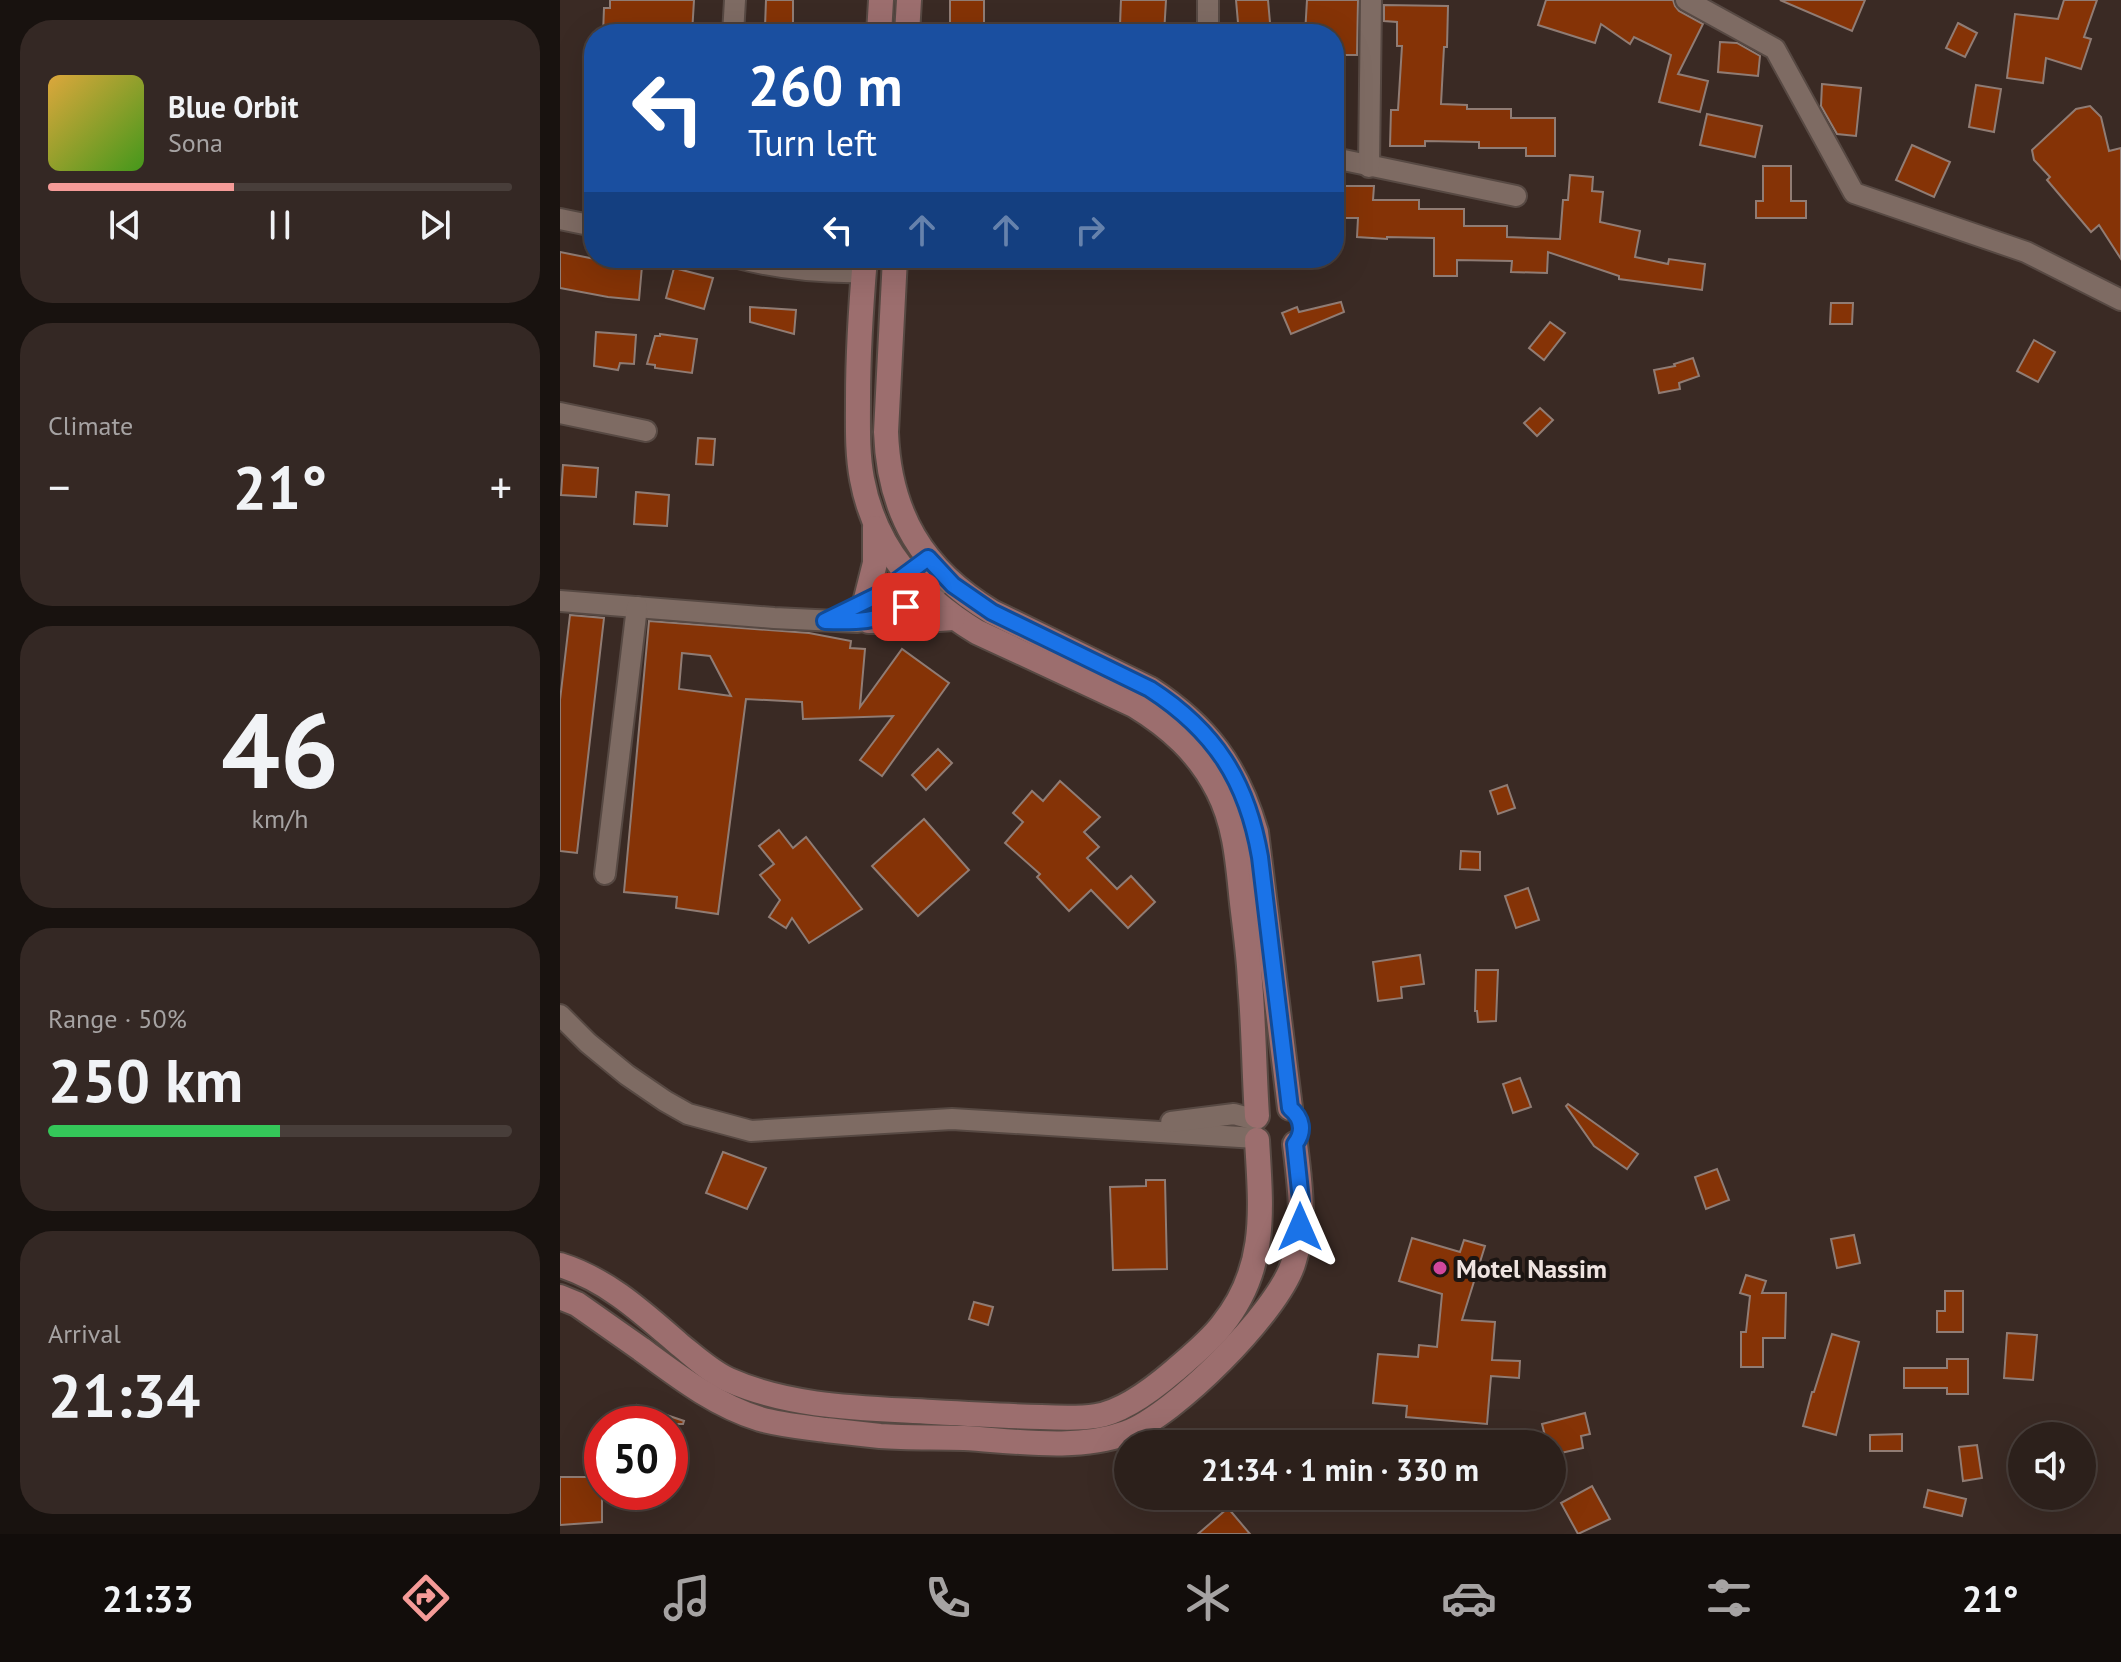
<!DOCTYPE html>
<html lang="en">
<head>
<meta charset="utf-8">
<style>
	:root { --surface:#2c201b; --page:#342824; --text:#f1f3f6; --muted:#a6a3a3; --line:#483e3a; --accent:#f59b98 }
	body { margin:0; font-family:"PT Sans",sans-serif; background:var(--page); color:var(--text); height:100vh; display:flex; flex-direction:column; font-size:30px; white-space:nowrap }
	* { box-sizing:border-box; margin:0 }
	p { font-size:26px; color:var(--muted) }
	.icon { flex:none; width:44px; height:44px; fill:none; stroke:currentColor; stroke-width:2; stroke-linecap:round; stroke-linejoin:round }
	.map { position:relative; flex:1; overflow:hidden }
	.panel { display:flex; flex-direction:column; gap:20px; padding:20px; background:#18120f; width:560px }
	.panel>* { flex:none }
	.guide { position:absolute; left:24px; top:24px; width:760px; height:244px; border-radius:32px; box-shadow:0 8px 32px #0002,0 0 0 2px var(--line); background:#1a4fa0; color:#fff; overflow:hidden }
	.buttons { position:absolute; left:1448px; top:1422px; display:grid; gap:16px }
	.buttons a { display:grid; place-items:center; width:88px; height:88px; border-radius:50%; background:var(--surface); box-shadow:0 8px 32px #0002,0 0 0 2px var(--line); font-size:40px }
	.speed { position:absolute; left:24px; top:1406px; display:flex; gap:16px; font-size:40px; font-weight:700; text-align:center }
	.speed>* { display:grid; place-content:center; width:104px; height:104px; border-radius:50%; background:var(--surface); box-shadow:0 8px 32px #0002,0 0 0 2px var(--line); line-height:1 }
	.speed .limit { border:12px solid #d22; background:#fff; color:#111 }
	.pin { position:absolute; display:grid; place-items:center; width:68px; height:68px; color:#fff; margin:-34px; border-radius:16px; box-shadow:0 4px 12px #0006 }
	.me { position:absolute; width:88px; margin:-44px; rotate:0deg; stroke-linejoin:round; filter:drop-shadow(0 0 6px #0008) }
	.turn { display:flex; align-items:center; gap:28px; height:168px; padding:0 32px; font-size:36px }
	.turn .icon { width:104px; height:104px; stroke-width:2.5 }
	.turn b { display:block; font-size:56px; line-height:68px }
	.lanes { display:flex; align-items:center; height:76px; padding:0 32px; background:#0003; justify-content:center; gap:40px; direction:ltr }
	.lanes .off { opacity:.35 }
	.big { font-size:60px; font-weight:700; line-height:1.1 }
	.panel .widget { flex:1; display:flex; flex-direction:column; justify-content:center; gap:12px; min-width:0; padding:0 28px; border-radius:32px; background:var(--page) }
	.panel .dial { align-items:center; gap:0 }
	.dial b { font-size:104px; line-height:1 }
	.song { display:flex; align-items:center; gap:24px }
	.cover { width:96px; height:96px; border-radius:12px; background:linear-gradient(135deg,hsl(40 70% 55%),hsl(100 70% 35%)) }
	.played { height:8px; border-radius:4px; background:linear-gradient(90deg,var(--accent) 40%,var(--line) 40%) }
	.keys { display:flex; justify-content:space-around; direction:ltr }
	.heat { display:flex; justify-content:space-between; align-items:center; font-size:44px; direction:ltr }
	.charge { height:12px; border-radius:6px; background:linear-gradient(90deg,#34c759 50%,var(--line) 0) }
	.trip { position:absolute; left:554px; top:1430px; width:452px; height:80px; border-radius:40px; background:var(--surface); box-shadow:0 8px 32px #0002,0 0 0 2px var(--line); font-weight:700; line-height:80px; text-align:center }
	.tabs { display:flex; height:128px; justify-content:space-around; align-items:center; background:#120d0b; color:var(--muted) }
	.tabs .icon { width:56px; height:56px }
	.tabs .selected { color:var(--accent) }
	.tabs b { font-size:36px; color:var(--text) }
	main { display:flex; flex:1; min-height:0 }
	.map>svg:first-child { display:block }
	.building { fill:#853306; stroke:#907c74; stroke-width:2; fill-rule:evenodd }
	.lines { fill:none; stroke-linecap:round; stroke-linejoin:round }
	.minor-casing { stroke:#574943; stroke-width:24 }
	.secondary-casing { stroke:#574943; stroke-width:28 }
	.minor { stroke:#7e6b63; stroke-width:20 }
	.secondary { stroke:#9c6e6e; stroke-width:24 }
	.route-casing { stroke:#114b97; stroke-width:20 }
	.route { stroke:#1a73e8; stroke-width:14 }
	.hotel-dot { fill:#d1479c; stroke:#1c1512; stroke-width:3 }
	.labels { text-anchor:middle; dominant-baseline:central; stroke-width:8; stroke-linejoin:round; paint-order:stroke }
	.poi-label { font-size:26px; font-weight:bold; fill:#efe4e0; stroke:#1c1512; text-anchor:start }
</style>
</head>
<body>
<main>
<section class="panel">
<div class="widget">
<div class="song"><i class="cover"></i><div><b>Blue Orbit</b><p>Sona</p></div></div>
<div class="played"></div>
<div class="keys"><svg class="icon" aria-label="previous" viewBox="0 0 24 24"><path d="M18 5L8 12l10 7zM5 5v14"/></svg><svg class="icon" aria-label="pause" viewBox="0 0 24 24"><path d="M8 5v14M16 5v14"/></svg><svg class="icon" aria-label="next" viewBox="0 0 24 24"><path d="M6 5l10 7-10 7zM19 5v14"/></svg></div>
</div>
<div class="widget"><p>Climate</p>
<div class="heat"><a>−</a><b class="big">21°</b><a>+</a></div>
</div>
<div class="widget dial"><b>46</b><p>km/h</p></div>
<div class="widget"><p>Range · 50%</p><b class="big">250 km</b><div class="charge"></div></div>
<div class="widget"><p>Arrival</p><b class="big">21:34</b></div>
</section>
<div class="map">
<svg width="1561" height="1534" viewBox="0 0 1561 1534">
	<rect width="100%" height="100%" fill="#3a2a24"/>
	<g class="building">
		<path d="M50,0H134L132,34H43L44,8H50Z"/>
		<path d="M206,0H233V27H205Z"/>
		<rect x="390" y="0" width="34" height="34"/>
		<path d="M561,0H606L604,34H573V26L560,25Z"/>
		<path d="M676,0H708L711,34H679Z"/>
		<path d="M747,0H798L797,55H774V34H745Z"/>
		<path d="M986,0H1113L1115,6L1119,11L1143,24L1118,74L1148,81L1140,112L1099,102L1111,55L1074,37L1070,44L1041,24L1035,43L978,25Z"/>
		<path d="M1220,0H1305L1292,31Z"/>
		<path d="M1504,0H1537L1524,37L1531,39L1521,69L1486,58L1483,83L1447,78L1455,14L1498,19Z"/>
		<path d="M824,5L888,6L887,47H884L881,104L907,105V109H951V118H995V156H966V148H919V142L865,141V146H830L831,110H838L842,46H837V22L824,21Z"/>
		<path d="M1398,23L1417,33L1405,57L1386,48Z"/>
		<path d="M1160,42L1177,43L1200,56L1198,76L1158,72Z"/>
		<path d="M1262,84L1301,88L1296,136L1277,134L1261,106Z"/>
		<path d="M1416,85L1441,89L1434,132L1409,127Z"/>
		<path d="M1530,106L1541,117L1549,151L1561,148V259L1539,225L1531,232L1487,180L1490,177L1474,160L1472,150L1516,109Z"/>
		<path d="M1147,114L1202,126L1195,157L1140,145Z"/>
		<path d="M1352,145L1390,162L1374,197L1336,180Z"/>
		<path d="M1203,166H1231V201H1246V218H1196V201H1203Z"/>
		<path d="M1010,175L1033,177L1032,191L1043,192L1040,222L1080,231L1075,257L1108,264L1109,259L1145,264L1142,290L1059,279V276L988,252L987,273L951,272L952,261L897,260V276H874V238L827,237V239L797,237L798,218H774L775,186H814L813,200H859V209H904V226H947V237L1000,239L1003,200H1008Z"/>
		<path d="M0,252L40,260L39,263L82,266L79,300L48,297L0,288Z"/>
		<path d="M114,268L153,278L144,309L106,298Z"/>
		<path d="M781,302L784,312L731,334L722,313L737,307L739,312Z"/>
		<path d="M1271,303H1293L1292,324H1270Z"/>
		<path d="M190,307L236,310L234,334L190,322Z"/>
		<path d="M990,322L1005,333L984,360L969,348Z"/>
		<path d="M36,332L76,335L74,364L60,363L58,370L34,366Z"/>
		<path d="M100,334L137,339L132,373L95,368V365L87,364L95,336H100Z"/>
		<path d="M1474,340L1495,352L1478,382L1457,371Z"/>
		<path d="M1133,358L1139,376L1119,383L1120,389L1099,393L1094,370L1115,366L1114,364Z"/>
		<path d="M980,408L993,420L977,436L964,423Z"/>
		<path d="M138,438L155,439L153,465L136,464Z"/>
		<path d="M3,465L38,468L36,497L1,495Z"/>
		<path d="M76,492L109,495L107,526L74,524Z"/>
		<path d="M10,615L44,618L17,853L0,851V700Z"/>
		<path d="M89,621L249,633L291,641L290,648L305,649L300,707L342,649L389,683L322,776L300,760L333,716L243,719L242,702L186,699L158,914L116,908L117,897L64,892ZM122,653L150,656L171,696L119,689Z"/>
		<path d="M378,749L392,763L366,790L352,775Z"/>
		<path d="M500,781L540,817L524,832L539,847L527,858L557,889L571,876L595,902L568,928L531,890L509,911L477,877L480,874L445,843L463,822L453,813L472,791L483,801Z"/>
		<path d="M947,785L955,808L938,814L930,791Z"/>
		<path d="M364,819L409,870L358,916L312,866Z"/>
		<path d="M219,830L233,848L246,837L302,909L249,943L232,918L226,928L209,917L220,900L200,875L214,864L199,846Z"/>
		<path d="M901,851L920,852V870L900,869Z"/>
		<path d="M968,888L979,920L956,928L945,896Z"/>
		<path d="M860,955L864,984L841,987L842,998L818,1001L813,962Z"/>
		<path d="M916,970H938L936,1021L918,1022L917,1011H915Z"/>
		<path d="M960,1078L971,1107L953,1113L943,1084Z"/>
		<path d="M1008,1104L1078,1154L1067,1169L1034,1146L1006,1106Z"/>
		<path d="M163,1152L206,1168L187,1209L146,1193Z"/>
		<path d="M1157,1169L1169,1200L1146,1209L1135,1177Z"/>
		<path d="M586,1180H605L607,1269L553,1270L550,1187L586,1186Z"/>
		<path d="M1294,1235L1300,1263L1277,1268L1271,1239Z"/>
		<path d="M852,1238L900,1252L904,1240L925,1246L902,1320L935,1322L932,1360L960,1361L959,1378L931,1376L927,1424L846,1417L847,1406L813,1403L818,1354L858,1357L859,1345L877,1347L882,1294L839,1281Z"/>
		<path d="M1186,1275L1206,1281L1202,1293H1226L1225,1338H1203V1367H1181V1332H1186L1190,1296L1180,1293Z"/>
		<path d="M1385,1291H1403V1332H1377V1311H1385Z"/>
		<path d="M414,1302L433,1307L428,1325L409,1319Z"/>
		<path d="M1447,1333L1477,1335L1473,1380L1444,1378Z"/>
		<path d="M1272,1334L1299,1342L1276,1435L1243,1426L1252,1392H1254Z"/>
		<path d="M1387,1359H1408V1394H1387V1388H1344V1368H1387Z"/>
		<path d="M77,1405L124,1421L123,1424H70Z"/>
		<path d="M1025,1413L1030,1434L1021,1436L1023,1448L992,1455V1444H987L982,1424Z"/>
		<path d="M1342,1434V1451H1310V1435Z"/>
		<path d="M1417,1445L1422,1478L1403,1481L1399,1447Z"/>
		<path d="M0,1477H42V1522L0,1525Z"/>
		<path d="M1032,1486L1050,1519L1018,1534L1001,1503Z"/>
		<path d="M1368,1490L1406,1499L1402,1516L1364,1507Z"/>
		<path d="M668,1508L690,1534H638Z"/>
	</g>
	<g class="lines">
		<g class="minor-casing">
			<g id="minor">
				<path d="M648,0V34"/>
				<path d="M1126,0L1215,49L1294,193L1466,252L1561,300"/>
				<path d="M173,34L175,0"/>
				<path d="M774,158L956,196"/>
				<path d="M809,167L811,0"/>
				<path d="M0,219L34,226"/>
				<path d="M178,258C219,269 261,273 304,272"/>
				<path d="M0,413L86,431"/>
				<path d="M0,601L214,618L297,622C328,620 353,603 378,586"/>
				<path d="M298,607L318,595L368,558"/>
				<path d="M45,874L77,607"/>
				<path d="M0,1015L28,1043L67,1075L105,1101L128,1114L191,1131L392,1119L696,1138"/>
				<path d="M611,1122L674,1114L696,1120"/>
			</g>
		</g>
		<g class="secondary-casing">
			<g id="secondary">
				<path d="M319,34L321,0"/>
				<path d="M347,34L349,0"/>
				<path d="M305,258C301,305 298,352 298,399C298,426 297,453 302,479C315,549 358,596 417,632L574,705C610,727 639,753 658,791C676,826 678,865 682,903C685,929 689,956 690,982C694,1027 694,1071 697,1116"/>
				<path d="M335,258L326,432C329,513 362,570 432,612L590,689C647,726 677,767 696,832L730,1108"/>
				<path d="M305,603L315,563V528"/>
				<path d="M309,621H351L393,618"/>
				<path d="M0,1265C48,1280 83,1313 120,1345C135,1357 151,1372 169,1380C232,1408 305,1408 372,1412C408,1414 445,1416 481,1417C499,1418 518,1419 536,1416C563,1412 593,1389 614,1371C630,1357 649,1342 662,1325C708,1268 701,1209 697,1140"/>
				<path d="M0,1297L17,1304C38,1319 60,1334 81,1349C119,1377 155,1405 200,1419C222,1425 244,1427 266,1430C284,1432 302,1434 320,1436C348,1438 376,1437 404,1438C456,1441 517,1451 566,1433C615,1415 717,1313 733,1264C746,1226 740,1184 735,1144"/>
			</g>
		</g>
		<use href="#minor" class="minor"/>
		<use href="#secondary" class="secondary"/>
	</g>
	<g class="lines">
		<g class="route-casing">
			<path id="route" d="M346,607C317,622 297,622 265,621L318,595L368,558L393,585L432,612L590,689C655,731 687,781 700,857L730,1108C742,1118 745,1131 735,1144L741,1201L740,1227"/>
		</g>
		<use href="#route" class="route"/>
	</g>
	<circle class="hotel-dot" cx="880" cy="1268" r="8"/>
	<g class="labels">
		<g class="poi-label">
			<text x="896" y="1268">Motel Nassim</text>
		</g>
	</g>
</svg>
<div class="buttons">
<a><svg class="icon" aria-label="sound" viewBox="0 0 24 24"><path d="M4 9h4l5-4v14l-5-4H4zM17 9q2 3 0 6"/></svg></a>
</div>
<div class="speed"><div class="limit">50</div></div>
<div class="pin" style="left:346px;top:607px;background:#d93025"><svg class="icon" aria-label="arrive" viewBox="0 0 24 24"><path d="M6 21V4h12l-3 4 3 4H6"/></svg></div>
<svg class="me" style="left:740px;top:1227px" viewBox="-20 -20 40 40"><path d="M0-17L14 15 0 8-14 15z" fill="#1a73e8" stroke="#fff" stroke-width="4"/></svg>
<div class="trip">21:34 · 1 min · 330 m</div>
<div class="guide">
<div class="turn"><svg class="icon" aria-label="left" viewBox="0 0 24 24"><path d="M17 20v-9H6M10 6l-5 5 5 5"/></svg><div><b>260 m</b>Turn left</div></div>
<div class="lanes"><svg class="icon" aria-label="left" viewBox="0 0 24 24"><path d="M17 20v-9H6M10 6l-5 5 5 5"/></svg><svg class="icon off" aria-label="ahead" viewBox="0 0 24 24"><path d="M12 20V5M6 11l6-6 6 6"/></svg><svg class="icon off" aria-label="ahead" viewBox="0 0 24 24"><path d="M12 20V5M6 11l6-6 6 6"/></svg><svg class="icon off" aria-label="right" viewBox="0 0 24 24"><path d="M7 20v-9h11M14 6l5 5-5 5"/></svg></div>
</div>
</div>
</main>
<nav class="tabs">
<b>21:33</b>
<svg class="icon selected" aria-label="directions" viewBox="0 0 24 24"><path d="M12 3l9 9-9 9-9-9zM9 14v-3h6M13 9l2 2-2 2"/></svg>
<svg class="icon" aria-label="music" viewBox="0 0 24 24"><path d="M9 18V5l10-2v13"/><circle cx="6" cy="18" r="3"/><circle cx="16" cy="16" r="3"/></svg>
<svg class="icon" aria-label="phone" viewBox="0 0 24 24"><path d="M5 4h4l2 5-3 2q2 4 5 5l2-3 5 2v4C11 20 4 13 5 4z"/></svg>
<svg class="icon" aria-label="climate" viewBox="0 0 24 24"><path d="M12 3v18M4 7l16 10M4 17L20 7"/></svg>
<svg class="icon" aria-label="car" viewBox="0 0 24 24"><path d="M5 17H2v-5l4-1 3-4h7l3 4 3 1v5h-3M9 17h6M6 11h13"/><circle cx="7" cy="17" r="2"/><circle cx="17" cy="17" r="2"/></svg>
<svg class="icon" aria-label="filters" viewBox="0 0 24 24"><path d="M4 7h16M4 17h16"/><circle cx="9" cy="7" r="2"/><circle cx="15" cy="17" r="2"/></svg>
<b>21°</b>
</nav>
</body>
</html>
